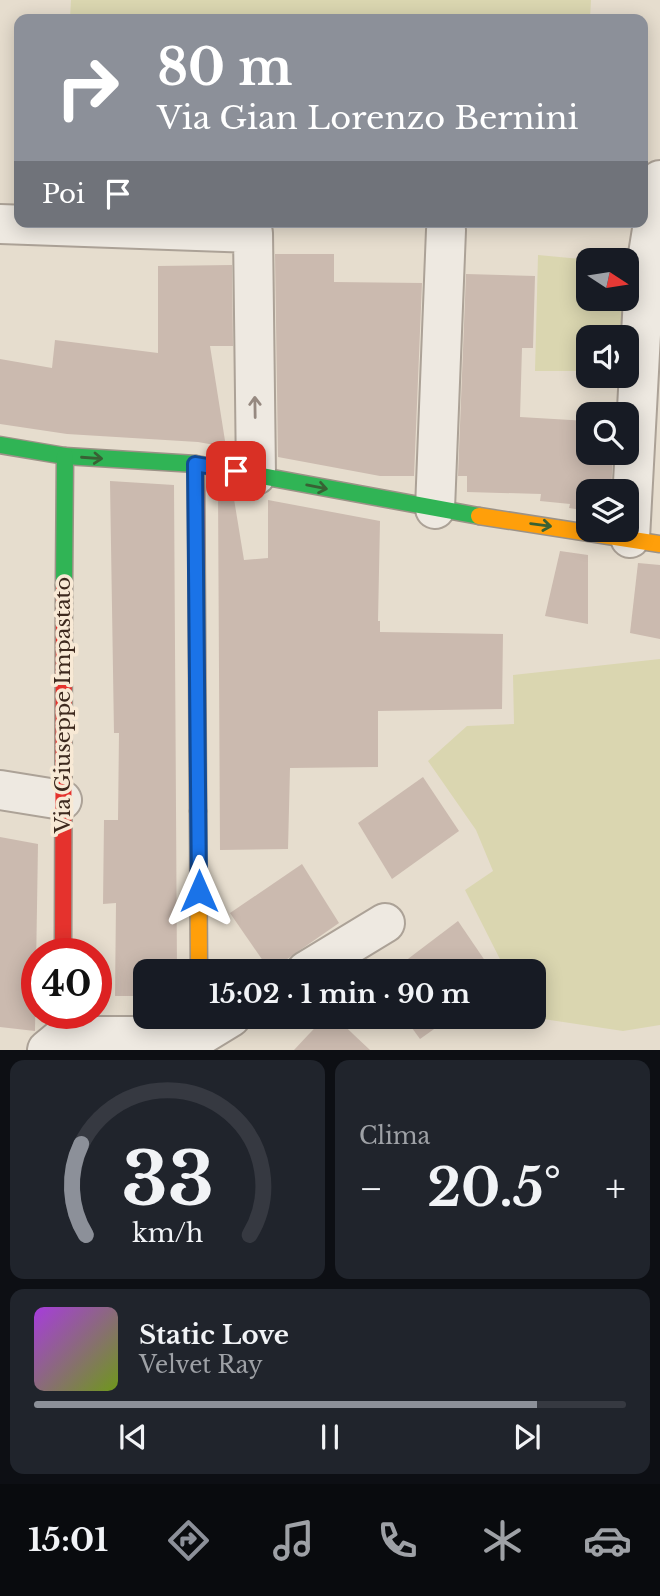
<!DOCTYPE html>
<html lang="it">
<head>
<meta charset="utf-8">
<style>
	:root { --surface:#171b24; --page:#20242c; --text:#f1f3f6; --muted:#9ea1a6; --line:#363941; --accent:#8c9099 }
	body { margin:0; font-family:"Libre Baskerville",serif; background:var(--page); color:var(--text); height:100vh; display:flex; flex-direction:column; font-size:26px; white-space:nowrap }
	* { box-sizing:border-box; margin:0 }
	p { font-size:23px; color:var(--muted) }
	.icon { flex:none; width:38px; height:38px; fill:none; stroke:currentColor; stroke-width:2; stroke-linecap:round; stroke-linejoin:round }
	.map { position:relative; height:1050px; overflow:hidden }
	.drawer { display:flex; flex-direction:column; gap:10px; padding:10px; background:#0d0f14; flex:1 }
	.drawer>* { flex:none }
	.guide { position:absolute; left:14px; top:14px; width:634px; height:214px; border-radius:14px; box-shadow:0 4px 18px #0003; background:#8c9099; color:#fff; overflow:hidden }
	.needle { width:46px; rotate:102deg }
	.fabs { position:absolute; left:576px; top:248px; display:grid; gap:14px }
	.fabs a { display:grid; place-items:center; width:63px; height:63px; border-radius:14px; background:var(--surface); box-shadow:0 4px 18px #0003; font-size:35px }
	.speed { position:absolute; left:21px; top:938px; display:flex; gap:14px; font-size:35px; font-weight:700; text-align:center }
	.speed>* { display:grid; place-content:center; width:91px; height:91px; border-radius:50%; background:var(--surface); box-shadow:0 4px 18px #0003; line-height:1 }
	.speed .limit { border:10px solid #d22; background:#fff; color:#111 }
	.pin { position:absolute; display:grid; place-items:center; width:60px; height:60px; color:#fff; margin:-30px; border-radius:14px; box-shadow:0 4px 10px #0006 }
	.me { position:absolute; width:77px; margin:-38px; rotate:0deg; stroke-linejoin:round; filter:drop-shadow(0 0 5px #0008) }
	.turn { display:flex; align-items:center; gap:24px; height:147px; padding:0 28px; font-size:32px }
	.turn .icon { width:91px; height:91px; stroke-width:2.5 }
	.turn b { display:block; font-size:49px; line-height:60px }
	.then { display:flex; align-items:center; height:66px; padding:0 28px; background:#0003; gap:14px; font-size:26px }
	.big { font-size:52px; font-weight:700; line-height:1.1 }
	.drawer .card { flex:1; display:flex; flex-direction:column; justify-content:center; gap:10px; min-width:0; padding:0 24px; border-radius:14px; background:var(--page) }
	.drawer .dial { align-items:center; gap:0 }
	.dial svg { height:182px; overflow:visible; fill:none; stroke:var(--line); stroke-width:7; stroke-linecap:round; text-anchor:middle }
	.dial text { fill:var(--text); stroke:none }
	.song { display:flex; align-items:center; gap:21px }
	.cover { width:84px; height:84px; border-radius:10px; background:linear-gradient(135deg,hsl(280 70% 55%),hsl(80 70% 35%)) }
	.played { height:7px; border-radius:4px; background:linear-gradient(90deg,var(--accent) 85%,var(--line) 85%) }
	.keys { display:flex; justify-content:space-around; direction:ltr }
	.heat { display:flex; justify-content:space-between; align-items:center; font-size:38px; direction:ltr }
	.drawer .tiles { flex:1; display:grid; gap:10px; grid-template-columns:1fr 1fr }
	.card:last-child { grid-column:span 2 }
	.trip { position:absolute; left:133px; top:959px; width:413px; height:70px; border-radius:14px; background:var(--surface); box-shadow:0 4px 18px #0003; font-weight:700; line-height:70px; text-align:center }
	.menu { display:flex; height:112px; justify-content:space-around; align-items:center; background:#090b0e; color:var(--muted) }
	.menu .icon { width:49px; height:49px }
	.menu .active { color:var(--accent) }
	.menu b { font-size:32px; color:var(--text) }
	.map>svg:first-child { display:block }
	.green { fill:#dad6b0 }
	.building { fill:#cbbaaf }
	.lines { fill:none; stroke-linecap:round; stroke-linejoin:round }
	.street-casing { stroke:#aca297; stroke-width:42 }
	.fast-casing { stroke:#9c9287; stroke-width:19 }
	.slow-casing { stroke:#9c9287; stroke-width:19 }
	.jam-casing { stroke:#9c9287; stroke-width:19 }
	.street { stroke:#eee9e1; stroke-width:38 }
	.fast { stroke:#30b455; stroke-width:16 }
	.slow { stroke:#ff9f0a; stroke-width:16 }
	.jam { stroke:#e5322d; stroke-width:16 }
	.oneway { stroke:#968980 }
	.oneway2 { stroke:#386134 }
	.route-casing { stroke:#114b97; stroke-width:18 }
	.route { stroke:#1a73e8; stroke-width:12 }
	.labels { text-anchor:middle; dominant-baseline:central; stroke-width:7; stroke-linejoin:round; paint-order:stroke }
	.street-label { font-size:21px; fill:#3d291e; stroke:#f8e9d5 }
</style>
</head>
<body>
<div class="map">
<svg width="660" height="1050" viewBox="0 0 660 1050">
	<rect width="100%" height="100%" fill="#e6ddce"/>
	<g class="green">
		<path d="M71,0H591L590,19H70Z"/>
		<path d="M538,255L602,261H588V299H626L627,263H630L624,338H588V371H535Z"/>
		<path d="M660,659V1025L623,1031L530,1017H534V971H506L465,890L493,871L476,830L428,761L467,726L514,724L513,675Z"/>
	</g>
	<g class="building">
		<path d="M275,254H334V282L422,283L414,476H380L278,457Z"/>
		<path d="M232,265L233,346H210L226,447L198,442L67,434L0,424V359L52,368L55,340L158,353V266Z"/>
		<path d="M466,274L535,276L533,348H522L520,417L588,421V453H613L611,492H588V511L569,508L570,504L540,501L541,494L467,492V476H458Z"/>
		<path d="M110,481L174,485L177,971H145V996H115L116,903L103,904L104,820H118L119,733H114Z"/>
		<path d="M218,490L233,493L244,560L268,558V500L380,521L378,621H380V632L503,634L502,709L378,711V767L290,768L288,849L220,850Z"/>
		<path d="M560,551L588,555V624L545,616Z"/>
		<path d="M638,563L660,565V639L630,633Z"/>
		<path d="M423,777L459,831L392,879L358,823Z"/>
		<path d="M0,837L38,844L35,1031L0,1027Z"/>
		<path d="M302,864L339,923L270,971L230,913Z"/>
		<path d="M458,921L492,971H392Z"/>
		<path d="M325,1017H335L370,1050H294Z"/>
		<path d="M404,1017H451L420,1039Z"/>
	</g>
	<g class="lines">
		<g class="street-casing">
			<g id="street">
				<path d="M0,224L253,233L256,475"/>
				<path d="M435,509L446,230"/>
				<path d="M630,538L644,279L660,180"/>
				<path d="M0,790L62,800"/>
				<path d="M306,971L385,923"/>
				<path d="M47,1050L64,1036H200L231,1017"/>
			</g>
		</g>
		<g class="fast-casing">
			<g id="fast">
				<path d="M0,445L65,456L196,464L479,516"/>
				<path d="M64,585L65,456"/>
			</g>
		</g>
		<g class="slow-casing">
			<g id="slow">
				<path d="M479,516L660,544"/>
				<path d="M198,811L199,971"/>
			</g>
		</g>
		<g class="jam-casing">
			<g id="jam">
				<path d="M196,464L198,811"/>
				<path d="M63,954L64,585"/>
			</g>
		</g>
		<use href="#street" class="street"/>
		<use href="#fast" class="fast"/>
		<use href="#slow" class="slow"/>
		<use href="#jam" class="jam"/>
	</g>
	<defs><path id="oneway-shaft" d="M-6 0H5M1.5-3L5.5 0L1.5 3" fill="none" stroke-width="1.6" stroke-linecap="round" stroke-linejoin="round" transform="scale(1.75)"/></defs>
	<use class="oneway" href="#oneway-shaft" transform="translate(255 407) rotate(-91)"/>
	<g class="oneway2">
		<use href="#oneway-shaft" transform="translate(92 458) rotate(4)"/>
		<use href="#oneway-shaft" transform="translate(317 487) rotate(11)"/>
		<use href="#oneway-shaft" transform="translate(541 525) rotate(8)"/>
	</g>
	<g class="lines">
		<g class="route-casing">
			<path id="route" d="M199,891L195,464L236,471"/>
		</g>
		<use href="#route" class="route"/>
	</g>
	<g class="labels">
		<g class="street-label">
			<text transform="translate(63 705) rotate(-90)">Via Giuseppe Impastato</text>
		</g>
	</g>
</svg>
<div class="fabs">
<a><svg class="needle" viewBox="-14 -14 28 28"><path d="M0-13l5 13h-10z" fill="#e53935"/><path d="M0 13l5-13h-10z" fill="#9ea1a6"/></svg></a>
<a><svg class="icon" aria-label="sound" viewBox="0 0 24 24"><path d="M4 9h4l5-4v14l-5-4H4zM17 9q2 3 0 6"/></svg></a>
<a><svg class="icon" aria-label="search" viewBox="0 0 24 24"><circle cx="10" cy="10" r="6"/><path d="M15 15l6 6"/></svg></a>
<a><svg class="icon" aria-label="layers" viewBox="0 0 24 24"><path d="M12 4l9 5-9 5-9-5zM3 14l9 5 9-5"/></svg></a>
</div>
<div class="speed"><div class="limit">40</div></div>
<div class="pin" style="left:236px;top:471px;background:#d93025"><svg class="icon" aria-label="arrive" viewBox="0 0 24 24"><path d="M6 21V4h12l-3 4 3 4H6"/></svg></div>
<svg class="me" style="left:199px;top:891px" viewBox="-20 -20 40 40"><path d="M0-17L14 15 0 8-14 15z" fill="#1a73e8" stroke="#fff" stroke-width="4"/></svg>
<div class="trip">15:02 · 1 min · 90 m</div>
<div class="guide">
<div class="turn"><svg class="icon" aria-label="right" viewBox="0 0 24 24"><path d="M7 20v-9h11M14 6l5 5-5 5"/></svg><div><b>80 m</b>Via Gian Lorenzo Bernini</div></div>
<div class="then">Poi<svg class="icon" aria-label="arrive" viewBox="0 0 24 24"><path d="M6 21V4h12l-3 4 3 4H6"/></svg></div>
</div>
</div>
<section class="drawer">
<div class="tiles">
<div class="card dial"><svg viewBox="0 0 100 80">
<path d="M14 69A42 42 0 1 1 86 69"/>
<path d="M14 69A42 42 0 0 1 12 29" stroke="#8c9099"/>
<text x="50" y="56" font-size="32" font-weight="700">33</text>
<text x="50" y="72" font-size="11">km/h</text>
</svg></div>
<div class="card"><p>Clima</p>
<div class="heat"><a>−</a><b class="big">20.5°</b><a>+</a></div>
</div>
<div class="card">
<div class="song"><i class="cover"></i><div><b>Static Love</b><p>Velvet Ray</p></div></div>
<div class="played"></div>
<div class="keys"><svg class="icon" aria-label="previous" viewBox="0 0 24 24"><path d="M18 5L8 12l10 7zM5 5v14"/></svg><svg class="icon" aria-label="pause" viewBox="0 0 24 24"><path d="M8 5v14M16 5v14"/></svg><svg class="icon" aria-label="next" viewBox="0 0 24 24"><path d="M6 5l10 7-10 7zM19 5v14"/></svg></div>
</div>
</div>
</section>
<nav class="menu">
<b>15:01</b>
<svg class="icon active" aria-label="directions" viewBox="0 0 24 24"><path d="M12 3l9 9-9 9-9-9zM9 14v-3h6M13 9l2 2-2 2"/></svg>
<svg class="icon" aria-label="music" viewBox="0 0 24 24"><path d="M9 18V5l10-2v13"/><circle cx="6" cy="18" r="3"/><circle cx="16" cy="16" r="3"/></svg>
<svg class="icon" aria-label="phone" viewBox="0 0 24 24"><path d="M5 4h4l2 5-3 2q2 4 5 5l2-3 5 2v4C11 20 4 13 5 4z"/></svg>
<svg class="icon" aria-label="climate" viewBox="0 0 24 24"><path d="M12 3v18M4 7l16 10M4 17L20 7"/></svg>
<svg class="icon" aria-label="car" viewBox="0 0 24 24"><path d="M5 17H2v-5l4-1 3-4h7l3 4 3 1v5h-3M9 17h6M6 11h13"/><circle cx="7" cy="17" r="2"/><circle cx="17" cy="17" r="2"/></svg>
</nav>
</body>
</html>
